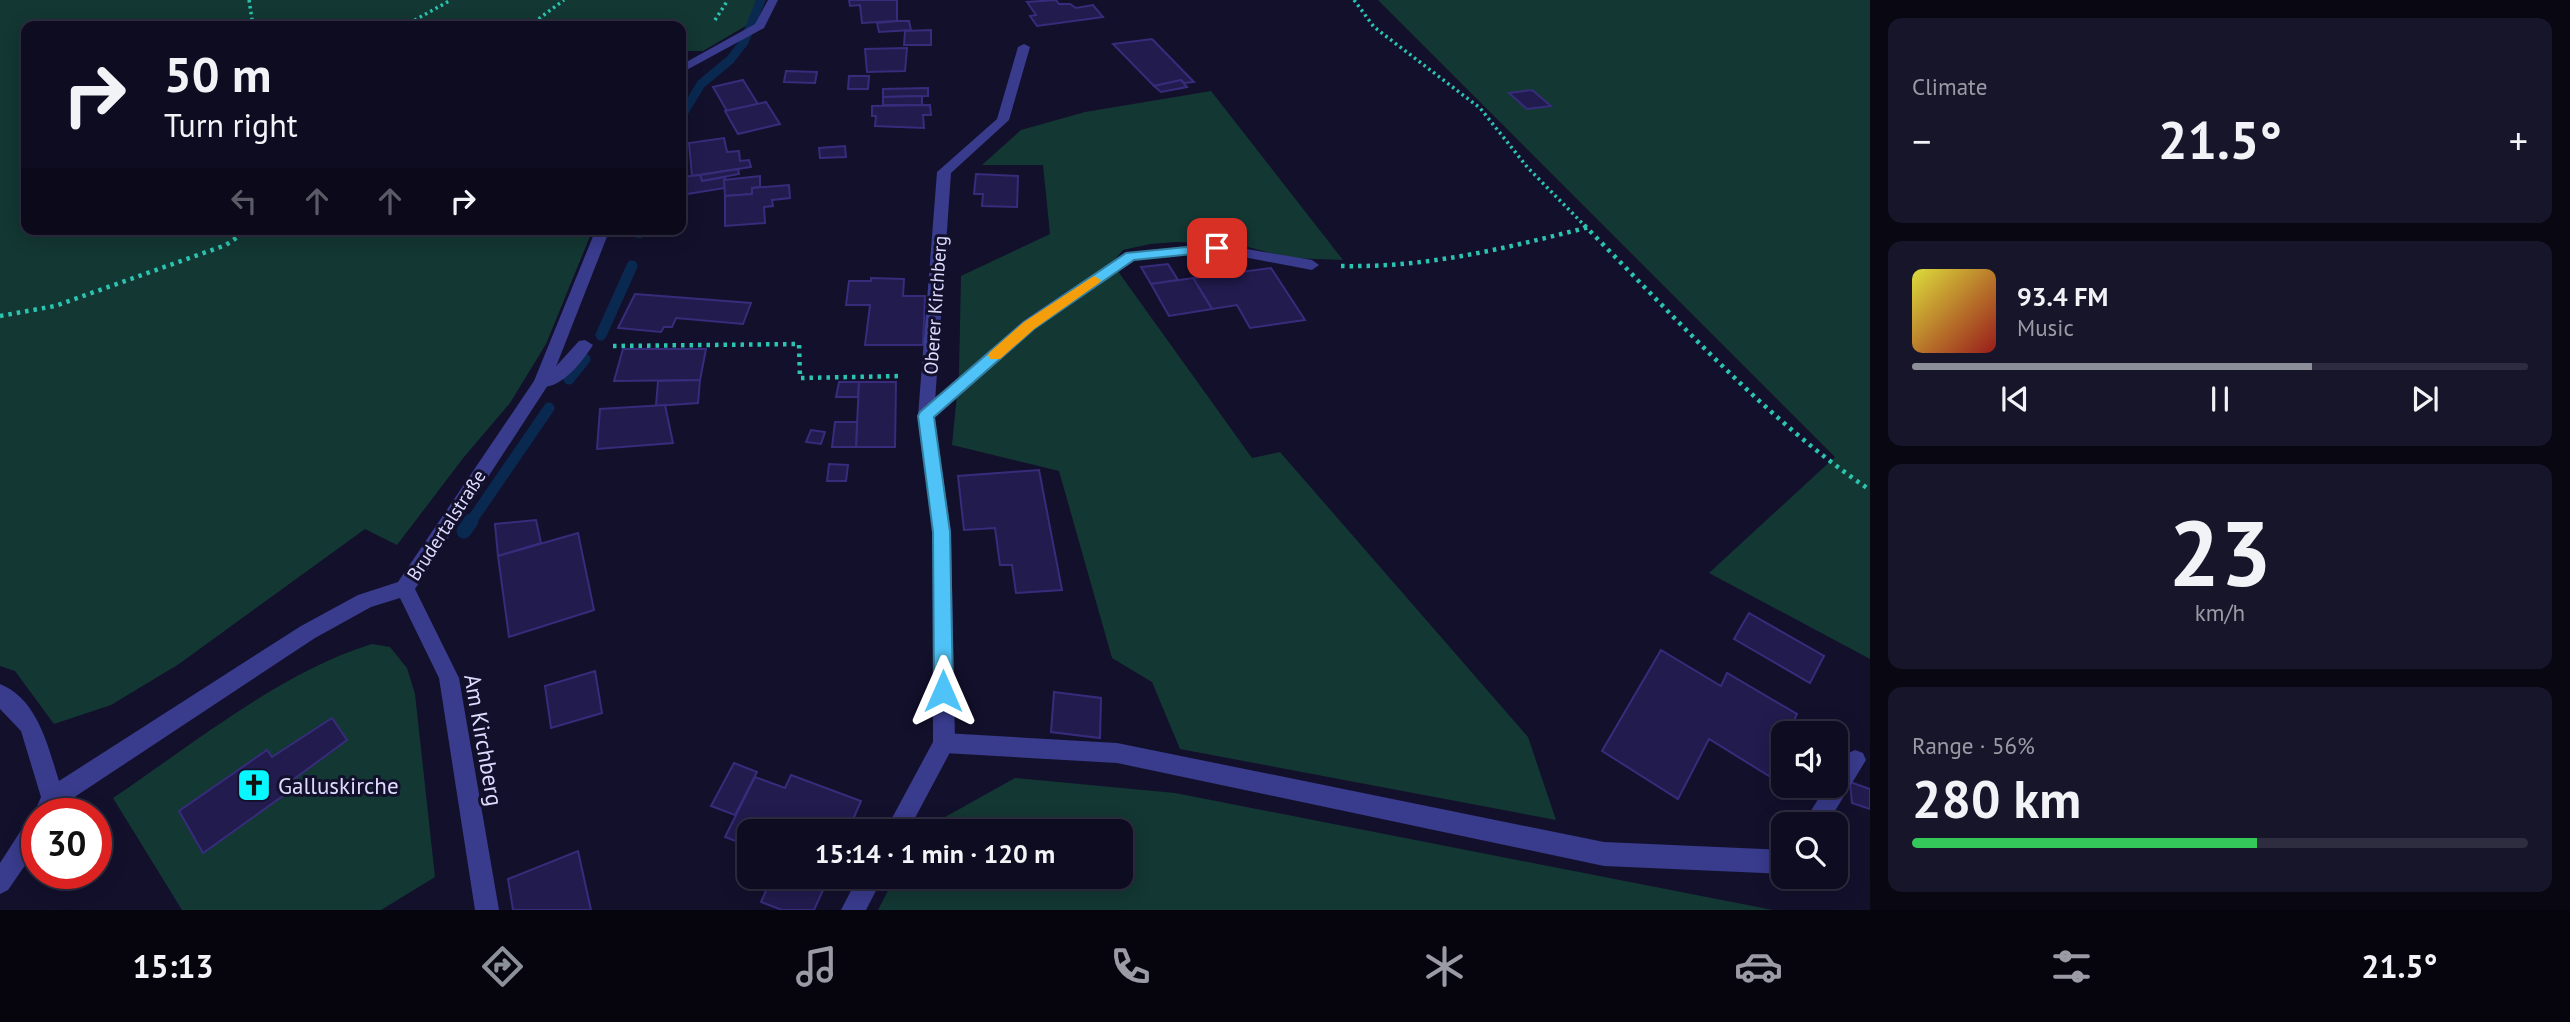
<!DOCTYPE html>
<html lang="en">
<head>
<meta charset="utf-8">
<style>
	:root { --surface:#0e0c21; --page:#17152a; --text:#f1f3f6; --muted:#9b9ba5; --line:#2e2c3f; --accent:#8c9099 }
	body { margin:0; font-family:"PT Sans",sans-serif; background:var(--page); color:var(--text); height:100vh; display:flex; flex-direction:column; font-size:26px; white-space:nowrap }
	* { box-sizing:border-box; margin:0 }
	p { font-size:23px; color:var(--muted) }
	.icon { flex:none; width:38px; height:38px; fill:none; stroke:currentColor; stroke-width:2; stroke-linecap:round; stroke-linejoin:round }
	.map { position:relative; flex:1; overflow:hidden }
	.panel { display:flex; flex-direction:column; gap:18px; padding:18px; background:#080712; width:700px }
	.panel>* { flex:none }
	.guide { position:absolute; left:21px; top:21px; width:665px; height:214px; border-radius:14px; box-shadow:0 4px 18px #0003,0 0 0 2px var(--line); background:#0e0c21; color:var(--text); overflow:hidden }
	.tools { position:absolute; left:1771px; top:721px; display:grid; gap:14px }
	.tools a { display:grid; place-items:center; width:77px; height:77px; border-radius:14px; background:var(--surface); box-shadow:0 4px 18px #0003,0 0 0 2px var(--line); font-size:35px }
	.speed { position:absolute; left:21px; top:798px; display:flex; gap:14px; font-size:35px; font-weight:700; text-align:center }
	.speed>* { display:grid; place-content:center; width:91px; height:91px; border-radius:50%; background:var(--surface); box-shadow:0 4px 18px #0003,0 0 0 2px var(--line); line-height:1 }
	.speed .limit { border:10px solid #d22; background:#fff; color:#111 }
	.pin { position:absolute; display:grid; place-items:center; width:60px; height:60px; color:#fff; margin:-30px; border-radius:14px; box-shadow:0 4px 10px #0006 }
	.me { position:absolute; width:77px; margin:-38px; rotate:0deg; stroke-linejoin:round; filter:drop-shadow(0 0 5px #0008) }
	.turn { display:flex; align-items:center; gap:24px; height:147px; padding:0 28px; font-size:32px }
	.turn .icon { width:91px; height:91px; stroke-width:2.5 }
	.turn b { display:block; font-size:49px; line-height:60px }
	.lanes { display:flex; align-items:center; height:66px; padding:0 28px; background:#0003; justify-content:center; gap:35px; direction:ltr }
	.lanes .off { opacity:.35 }
	.big { font-size:52px; font-weight:600; line-height:1.1 }
	.panel .tile { flex:1; display:flex; flex-direction:column; justify-content:center; gap:10px; min-width:0; padding:0 24px; border-radius:14px; background:var(--page) }
	.panel .dial { align-items:center; gap:0 }
	.dial b { font-size:91px; line-height:1 }
	.song { display:flex; align-items:center; gap:21px }
	.cover { width:84px; height:84px; border-radius:10px; background:linear-gradient(135deg,hsl(60 70% 55%),hsl(0 70% 35%)) }
	.played { height:7px; border-radius:4px; background:linear-gradient(90deg,var(--accent) 65%,var(--line) 65%) }
	.keys { display:flex; justify-content:space-around; direction:ltr }
	.heat { display:flex; justify-content:space-between; align-items:center; font-size:38px; direction:ltr }
	.charge { height:10px; border-radius:5px; background:linear-gradient(90deg,#34c759 56%,var(--line) 0) }
	.trip { position:absolute; left:737px; top:819px; width:396px; height:70px; border-radius:14px; background:var(--surface); box-shadow:0 4px 18px #0003,0 0 0 2px var(--line); font-weight:600; line-height:70px; text-align:center }
	.tabs { display:flex; height:112px; justify-content:space-around; align-items:center; background:#06050d; color:var(--muted) }
	.tabs .icon { width:49px; height:49px }
	.tabs .selected { color:var(--accent) }
	.tabs b { font-size:32px; color:var(--text) }
	main { display:flex; flex:1; min-height:0 }
	.map>svg:first-child { display:block }
	.green { fill:#133733 }
	.lines { fill:none; stroke-linecap:round; stroke-linejoin:round }
	.stream-far2 { stroke:#0a2951; stroke-width:9 }
	.stream-far1 { stroke:#0a2951; stroke-width:11 }
	.stream { stroke:#0a2951; stroke-width:15 }
	.building { fill:#221b4e; stroke:#372c7b; stroke-width:2 }
	.path-far1 { stroke:#2bc4b1; stroke-width:3.5; stroke-dasharray:2.5 3.5; stroke-linecap:butt }
	.path { stroke:#2bc4b1; stroke-width:4.5; stroke-dasharray:3.5 5; stroke-linecap:butt }
	.lane { fill:#393b8d; fill-rule:evenodd }
	.street { fill:#393b8d; fill-rule:evenodd }
	.route { fill:#4fc3f7; stroke:#337fa1; stroke-width:2 }
	.slow { fill:#f59e0b }
	.labels { text-anchor:middle; dominant-baseline:central; stroke-width:6; stroke-linejoin:round; paint-order:stroke }
	.street-label { font-size:19px; fill:#dddcff; stroke:#13102c }
	.near-street-label { font-size:23px; fill:#dddcff; stroke:#13102c }
	.near-poi-label { font-size:23px; fill:#dddcff; stroke:#13102c; text-anchor:start }
</style>
</head>
<body>
<main>
<div class="map">
<svg width="1870" height="910" viewBox="0 0 1870 910">
	<rect width="100%" height="100%" fill="#13102c"/>
	<g class="green">
		<path d="M0,0H763L749,24L703,51H685L681,55V26H26V229H593L546,344L510,403L464,457L397,545L365,529L179,664L111,705L54,724L15,671L0,666Z"/>
		<path d="M1378,0H1870V659L1709,573L1835,457Z"/>
		<path d="M1211,91L1343,260L1291,258L1244,246L1177,242L1150,244L1123,250L1112,263L1252,458L1280,452L1528,737L1556,820L1180,749L1152,682L1112,658L1059,471L952,445L959,374L961,276L1050,234L1043,165H982L1021,130L1085,112Z"/>
		<path d="M372,644L390,647L407,668L415,694L435,877L381,910H182L113,798C192,745 282,671 372,644Z"/>
		<path d="M1015,778L1175,793L1773,910H878L895,877H1120V831H920Z"/>
	</g>
	<g class="lines">
		<path class="stream-far2" d="M681,117L701,84L730,60L744,42L761,0"/>
		<g class="stream-far1">
			<path d="M639,233L640,229"/>
			<path d="M601,335L632,266"/>
			<path d="M569,379L585,359"/>
			<path d="M470,523L549,408"/>
		</g>
		<path class="stream" d="M464,531L471,521"/>
	</g>
	<g class="building">
		<path d="M849,0H897V21L862,23L860,5L850,6Z"/>
		<path d="M1056,0L1059,4H1070L1076,8L1093,5L1103,17L1037,26L1030,16L1036,15L1027,2Z"/>
		<path d="M897,21H909L911,30L879,32L877,23Z"/>
		<path d="M931,30V45H904L905,31Z"/>
		<path d="M1152,39L1194,82L1184,83L1181,80L1154,86L1113,44Z"/>
		<path d="M907,48L905,71L867,72L865,49Z"/>
		<path d="M786,71L817,72L815,83L784,82Z"/>
		<path d="M849,76H869L868,89H848Z"/>
		<path d="M743,80L758,104L727,111L713,87Z"/>
		<path d="M1181,80L1187,87L1161,92L1154,86Z"/>
		<path d="M928,88V96L883,97V89Z"/>
		<path d="M1532,90L1551,106L1527,109L1509,93Z"/>
		<path d="M922,96V105H883V97Z"/>
		<path d="M766,102L780,124L738,134L725,111Z"/>
		<path d="M930,105L931,115H923L924,128L875,126L876,116H872V106Z"/>
		<path d="M724,138L727,152L739,151L740,161L749,160L751,167L692,176L689,143Z"/>
		<path d="M845,146L846,157L820,158L819,148Z"/>
		<path d="M738,169L739,174L702,181L700,175Z"/>
		<path d="M976,174L1018,176L1017,207L982,206L983,194H974Z"/>
		<path d="M700,175L702,181L725,177V188L681,195V177Z"/>
		<path d="M760,176V187L752,188V194L725,196L724,180Z"/>
		<path d="M789,185L790,198L772,200L773,206L764,207L765,223L725,226V196L752,194V188Z"/>
		<path d="M1168,264L1178,280L1151,284L1141,267Z"/>
		<path d="M1271,268L1305,320L1250,328L1237,305L1212,309L1193,278Z"/>
		<path d="M871,278L904,279L903,296H925L923,345H865L870,305H846L849,281H871Z"/>
		<path d="M1193,278L1212,309L1169,316L1151,284Z"/>
		<path d="M635,294L751,303L743,324L676,318L672,327H664L661,332L618,328Z"/>
		<path d="M623,349H706L700,380L614,381Z"/>
		<path d="M700,380L698,403L656,406L658,381Z"/>
		<path d="M839,382H859L858,397H836Z"/>
		<path d="M859,382H896L895,447H856Z"/>
		<path d="M665,405L673,443L597,449L600,409Z"/>
		<path d="M835,422H857L856,447H832Z"/>
		<path d="M811,430L825,432L821,444L806,442Z"/>
		<path d="M829,464L848,465L846,481H827Z"/>
		<path d="M1039,470L1062,590L1016,593L1012,565H1000L995,528L964,530L958,476Z"/>
		<path d="M536,520L541,543L498,556L495,524Z"/>
		<path d="M578,533L594,610L509,637L498,556Z"/>
		<path d="M1749,613L1824,656L1810,683L1734,639Z"/>
		<path d="M1661,650L1721,686L1727,673L1797,714L1788,733H1783V744L1769,776L1709,739L1678,799L1602,751Z"/>
		<path d="M595,671L602,713L551,728L545,686Z"/>
		<path d="M1054,692L1101,698L1100,738L1051,732Z"/>
		<path d="M332,718L347,740L290,782L294,788L203,853L179,811L267,750L272,757Z"/>
		<path d="M734,763L757,772L735,815L711,806Z"/>
		<path d="M791,775L861,801L848,831H749V846L725,837L755,777L785,788Z"/>
		<path d="M1850,782L1870,789V809L1852,803Z"/>
		<path d="M578,851L591,910H513L508,879Z"/>
		<path d="M772,877H829L814,910H782L761,902Z"/>
	</g>
	<g class="lines">
		<g class="path-far1">
			<path d="M249,0L253,26"/>
			<path d="M1354,0L1374,27L1480,108L1528,168L1586,227"/>
			<path d="M715,20L728,0"/>
			<path d="M404,26L451,0"/>
			<path d="M529,26L564,0"/>
		</g>
		<g class="path">
			<path d="M1584,225C1673,315 1765,419 1870,490"/>
			<path d="M1341,266C1427,268 1507,248 1589,227"/>
			<path d="M0,316L55,306L226,245L249,229"/>
			<path d="M613,346L799,344L800,378L901,376"/>
		</g>
		<g class="lane">
			<path d="M1217,244L1312,260L1319,265L1312,270L1217,252L1134,260L1035,329L932,420H920L918,416L920,412L1023,321L1125,253Z"/>
			<path d="M585,340L593,345C582,362 559,393 536,386L534,382L536,378L550,373L579,341Z"/>
			<path d="M944,733L1117,743L1604,842L1783,850V874L1604,866L1117,763L944,753L936,750L933,743L936,736Z"/>
			<path d="M1855,750L1863,753L1866,760L1827,824H1803L1826,786H1836C1836,770 1839,756 1855,750Z"/>
		</g>
		<g class="street">
			<path d="M768,0H778L764,28L681,73V65L755,24Z"/>
			<path d="M1024,44L1030,47L1009,120L951,173L934,416L951,532L955,743L908,831H885L933,742V532L918,416L937,172L997,119L1018,47Z"/>
			<path d="M596,229H610L550,382L415,589L459,678L499,910H475L439,678L400,598L371,607L315,638L61,806L57,814H37V848L8,890L0,894V863L29,818L33,816L41,797L21,731L0,709V684C38,699 48,747 59,781L301,626L358,595L398,582L534,381Z"/>
			<path d="M858,877H883L866,910H841Z"/>
		</g>
	</g>
	<path class="route" d="M1217,244L1222,245V251L1134,260L1034,329L934,417L950,532L953,691L950,697L943,699L936,697L934,691L933,532L918,416L920,412L1024,322L1126,253Z"/>
	<path class="slow" d="M1094,276L1101,280L1099,283L1034,329L1000,359H990L988,355L990,352L1024,322Z"/>
	<defs>
		<g id="church-square" transform="scale(1.75)"><rect x="-9" y="-9" width="18" height="18" rx="4" fill="#08f6ff" stroke="#13102c"/><path d="M-1.2-6h2.4v3.5h3.3v2.4h-3.3V6h-2.4V-.1h-3.3v-2.4h3.3Z" fill="#111"/></g>
	</defs>
	<g fill-rule="evenodd">
		<use href="#church-square" x="254" y="785"/>
	</g>
	<g class="labels">
		<g class="street-label">
			<text transform="translate(935 305) rotate(-86)">Oberer Kirchberg</text>
			<text transform="translate(446 525) rotate(-57)">Brudertalstraße</text>
		</g>
		<g class="near-street-label">
			<text transform="translate(484 740) rotate(80)">Am Kirchberg</text>
		</g>
		<g class="near-poi-label">
			<text x="278" y="785">Galluskirche</text>
		</g>
	</g>
</svg>
<div class="tools">
<a><svg class="icon" aria-label="sound" viewBox="0 0 24 24"><path d="M4 9h4l5-4v14l-5-4H4zM17 9q2 3 0 6"/></svg></a>
<a><svg class="icon" aria-label="search" viewBox="0 0 24 24"><circle cx="10" cy="10" r="6"/><path d="M15 15l6 6"/></svg></a>
</div>
<div class="speed"><div class="limit">30</div></div>
<div class="pin" style="left:1217px;top:248px;background:#d93025"><svg class="icon" aria-label="arrive" viewBox="0 0 24 24"><path d="M6 21V4h12l-3 4 3 4H6"/></svg></div>
<svg class="me" style="left:943px;top:691px" viewBox="-20 -20 40 40"><path d="M0-17L14 15 0 8-14 15z" fill="#4fc3f7" stroke="#fff" stroke-width="4"/></svg>
<div class="trip">15:14 · 1 min · 120 m</div>
<div class="guide">
<div class="turn"><svg class="icon" aria-label="right" viewBox="0 0 24 24"><path d="M7 20v-9h11M14 6l5 5-5 5"/></svg><div><b>50 m</b>Turn right</div></div>
<div class="lanes"><svg class="icon off" aria-label="left" viewBox="0 0 24 24"><path d="M17 20v-9H6M10 6l-5 5 5 5"/></svg><svg class="icon off" aria-label="ahead" viewBox="0 0 24 24"><path d="M12 20V5M6 11l6-6 6 6"/></svg><svg class="icon off" aria-label="ahead" viewBox="0 0 24 24"><path d="M12 20V5M6 11l6-6 6 6"/></svg><svg class="icon" aria-label="right" viewBox="0 0 24 24"><path d="M7 20v-9h11M14 6l5 5-5 5"/></svg></div>
</div>
</div>
<section class="panel">
<div class="tile"><p>Climate</p>
<div class="heat"><a>−</a><b class="big">21.5°</b><a>+</a></div>
</div>
<div class="tile">
<div class="song"><i class="cover"></i><div><b>93.4 FM</b><p>Music</p></div></div>
<div class="played"></div>
<div class="keys"><svg class="icon" aria-label="previous" viewBox="0 0 24 24"><path d="M18 5L8 12l10 7zM5 5v14"/></svg><svg class="icon" aria-label="pause" viewBox="0 0 24 24"><path d="M8 5v14M16 5v14"/></svg><svg class="icon" aria-label="next" viewBox="0 0 24 24"><path d="M6 5l10 7-10 7zM19 5v14"/></svg></div>
</div>
<div class="tile dial"><b>23</b><p>km/h</p></div>
<div class="tile"><p>Range · 56%</p><b class="big">280 km</b><div class="charge"></div></div>
</section>
</main>
<nav class="tabs">
<b>15:13</b>
<svg class="icon selected" aria-label="directions" viewBox="0 0 24 24"><path d="M12 3l9 9-9 9-9-9zM9 14v-3h6M13 9l2 2-2 2"/></svg>
<svg class="icon" aria-label="music" viewBox="0 0 24 24"><path d="M9 18V5l10-2v13"/><circle cx="6" cy="18" r="3"/><circle cx="16" cy="16" r="3"/></svg>
<svg class="icon" aria-label="phone" viewBox="0 0 24 24"><path d="M5 4h4l2 5-3 2q2 4 5 5l2-3 5 2v4C11 20 4 13 5 4z"/></svg>
<svg class="icon" aria-label="climate" viewBox="0 0 24 24"><path d="M12 3v18M4 7l16 10M4 17L20 7"/></svg>
<svg class="icon" aria-label="car" viewBox="0 0 24 24"><path d="M5 17H2v-5l4-1 3-4h7l3 4 3 1v5h-3M9 17h6M6 11h13"/><circle cx="7" cy="17" r="2"/><circle cx="17" cy="17" r="2"/></svg>
<svg class="icon" aria-label="filters" viewBox="0 0 24 24"><path d="M4 7h16M4 17h16"/><circle cx="9" cy="7" r="2"/><circle cx="15" cy="17" r="2"/></svg>
<b>21.5°</b>
</nav>
</body>
</html>
